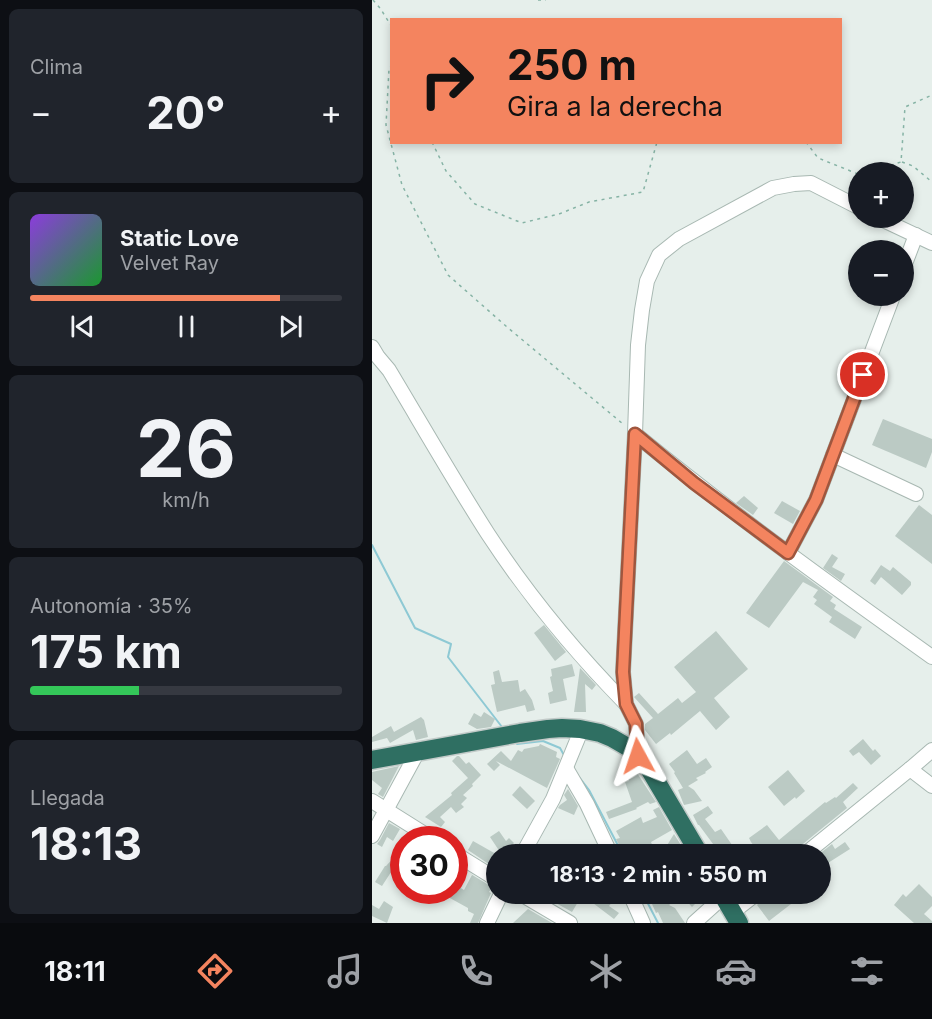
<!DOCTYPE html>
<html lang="es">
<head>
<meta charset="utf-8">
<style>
	:root { --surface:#171b24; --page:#20242c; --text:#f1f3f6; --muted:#9ea1a6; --line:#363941; --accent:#f4845f }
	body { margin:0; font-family:Inter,sans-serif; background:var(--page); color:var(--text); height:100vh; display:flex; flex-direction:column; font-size:22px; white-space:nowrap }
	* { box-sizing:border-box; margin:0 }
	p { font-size:20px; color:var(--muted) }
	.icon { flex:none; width:33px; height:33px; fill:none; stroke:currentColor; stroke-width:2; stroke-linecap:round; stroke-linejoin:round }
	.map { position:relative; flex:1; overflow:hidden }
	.details { display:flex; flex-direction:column; gap:9px; padding:9px; background:#0d0f14; width:372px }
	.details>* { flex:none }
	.top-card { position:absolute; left:18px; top:18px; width:452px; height:126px; border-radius:0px; box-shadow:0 3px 9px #0003; background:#f4845f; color:#111; overflow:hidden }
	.controls { position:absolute; left:476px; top:162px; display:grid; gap:12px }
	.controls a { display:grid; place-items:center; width:66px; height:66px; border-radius:50%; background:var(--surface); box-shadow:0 3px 9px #0003; font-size:30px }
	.speed { position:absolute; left:18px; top:826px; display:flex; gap:12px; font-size:30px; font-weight:700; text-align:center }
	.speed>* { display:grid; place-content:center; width:78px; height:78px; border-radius:50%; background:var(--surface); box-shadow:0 3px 9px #0003; line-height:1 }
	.speed .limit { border:9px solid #d22; background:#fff; color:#111 }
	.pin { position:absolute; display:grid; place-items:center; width:51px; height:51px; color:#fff; margin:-26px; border:3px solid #fff; border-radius:50%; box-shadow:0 2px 6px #0007 }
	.me { position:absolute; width:66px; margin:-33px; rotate:355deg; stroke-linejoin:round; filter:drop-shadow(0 0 4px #0008) }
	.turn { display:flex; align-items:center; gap:21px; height:126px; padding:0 18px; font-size:27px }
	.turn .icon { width:78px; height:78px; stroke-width:2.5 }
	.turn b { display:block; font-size:42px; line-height:51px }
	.big { font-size:45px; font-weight:700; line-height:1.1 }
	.details .tile { flex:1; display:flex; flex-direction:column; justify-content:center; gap:9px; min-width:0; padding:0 21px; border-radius:9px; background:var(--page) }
	.details .dial { align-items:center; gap:0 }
	.dial b { font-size:78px; line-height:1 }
	.song { display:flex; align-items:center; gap:18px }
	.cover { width:72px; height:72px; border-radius:9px; background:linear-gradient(135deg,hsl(270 70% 55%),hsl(130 70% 35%)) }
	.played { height:6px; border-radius:3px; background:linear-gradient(90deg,var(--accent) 80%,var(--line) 80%) }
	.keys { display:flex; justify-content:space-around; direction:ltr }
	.heat { display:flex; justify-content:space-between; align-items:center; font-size:33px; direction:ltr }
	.charge { height:9px; border-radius:4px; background:linear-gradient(90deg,#34c759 35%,var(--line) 0) }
	.trip { position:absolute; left:114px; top:844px; width:345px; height:60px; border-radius:30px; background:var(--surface); box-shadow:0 3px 9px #0003; font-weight:700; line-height:60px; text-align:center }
	.dock { display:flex; height:96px; justify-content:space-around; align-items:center; background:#090b0e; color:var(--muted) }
	.dock .icon { width:42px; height:42px }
	.dock .current { color:var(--accent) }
	.dock b { font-size:27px; color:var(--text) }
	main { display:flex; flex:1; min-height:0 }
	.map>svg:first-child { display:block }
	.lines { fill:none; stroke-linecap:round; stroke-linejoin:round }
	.stream { stroke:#8ec9d4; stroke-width:2 }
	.building { fill:#bbcac4 }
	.minor-casing { stroke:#a8b8b2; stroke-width:16 }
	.highway-casing { stroke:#c2cac8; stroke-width:21 }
	.path { stroke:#86b3a5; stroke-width:1.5; stroke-dasharray:3 4.5; stroke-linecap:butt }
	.minor { stroke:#fff; stroke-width:14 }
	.highway { stroke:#2f6f62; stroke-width:18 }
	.route-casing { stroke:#9f563e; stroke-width:15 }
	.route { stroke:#f4845f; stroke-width:10 }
</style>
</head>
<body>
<main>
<section class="details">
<div class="tile"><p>Clima</p>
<div class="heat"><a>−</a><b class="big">20°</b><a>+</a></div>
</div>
<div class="tile">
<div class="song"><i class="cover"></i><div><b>Static Love</b><p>Velvet Ray</p></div></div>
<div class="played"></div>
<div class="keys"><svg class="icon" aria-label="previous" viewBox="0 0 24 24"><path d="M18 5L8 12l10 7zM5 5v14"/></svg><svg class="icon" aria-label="pause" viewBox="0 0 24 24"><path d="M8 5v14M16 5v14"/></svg><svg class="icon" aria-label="next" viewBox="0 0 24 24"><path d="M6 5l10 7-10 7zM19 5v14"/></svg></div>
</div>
<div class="tile dial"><b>26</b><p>km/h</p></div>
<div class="tile"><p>Autonomía · 35%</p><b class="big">175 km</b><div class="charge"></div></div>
<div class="tile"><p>Llegada</p><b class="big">18:13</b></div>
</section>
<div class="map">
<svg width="560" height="923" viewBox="0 0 560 923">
	<rect width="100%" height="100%" fill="#e6efeb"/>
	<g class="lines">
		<g class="stream">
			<path d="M0,545L43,628L79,644L76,657L130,727"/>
			<path d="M145,744L171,741L188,748L193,757"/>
			<path d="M207,777L217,790L251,855"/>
			<path d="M271,894L286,923"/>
		</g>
	</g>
	<g class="building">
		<path d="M511,419L560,439V452L554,468L500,445Z"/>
		<path d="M372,496L386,508L381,515L364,503Z"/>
		<path d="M410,501L428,511L421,524L402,513Z"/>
		<path d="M547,505L560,515V564L523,536Z"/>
		<path d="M460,554L466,558L460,567L473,574L469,581L451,568Z"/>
		<path d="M412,561L461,597L458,601L464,605L462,609L490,627L483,639L457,622L460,617L442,604L445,600L441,597L446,590L431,582L397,628L374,613Z"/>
		<path d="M509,565L518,571L521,567L539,582V585L530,595L509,577L503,585L498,581Z"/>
		<path d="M172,625L194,652L183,661L162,633Z"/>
		<path d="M344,631L376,669L342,698L358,717L344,730L328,711L299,735L298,733L284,744L273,730V724L281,718L262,697L267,693L286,714L306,698L310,703L324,692L302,667Z"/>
		<path d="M200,664L203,676L191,679L195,700L178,704L176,693L181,691L178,677L180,676L179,669Z"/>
		<path d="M208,668L224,685L220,690L213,684L214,712H202Z"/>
		<path d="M127,670L130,682L146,680L148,692L153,689L160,700L163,710L155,712L153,705L125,712L119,685L123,684L121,672Z"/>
		<path d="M112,712L123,719L119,727L105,729L96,724L102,713L109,717Z"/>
		<path d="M49,717L52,720L56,737L44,740L41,730L18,743L15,738L0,742V737L19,726L22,732Z"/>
		<path d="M491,739L501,751L503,749L509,756L499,765L487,752L481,756L477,751Z"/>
		<path d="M168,744L185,752L184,757L188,759L175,788L124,761L128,765L122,771L115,764L129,751L139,761L146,750L150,752L152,749L167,746Z"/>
		<path d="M315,750L325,764L334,758L340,767L333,772L334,773L324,778L326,780L316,786L322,790L330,801L312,805L306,790L311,788L302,773L303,772L297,764Z"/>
		<path d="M85,756H87L94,764L97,762L109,775L100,784L101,786L91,795L95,798L89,804L92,807L84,813L79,807L68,817L73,822L69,827L53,817L80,795L79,793L96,778L80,761Z"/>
		<path d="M27,766L11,797L6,794L10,788L0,780V772Z"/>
		<path d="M263,770L284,802L278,804L276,802L264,808L265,809L237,819L234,812L260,802L253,782L257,781L254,773Z"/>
		<path d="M416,770L433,791L424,799L423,797L412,806L396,787Z"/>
		<path d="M481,783L486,788L471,802L475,808L426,848L423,855H389L379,842L377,838L395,825L407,840L453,802L454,803L463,797L464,798Z"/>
		<path d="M148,786L163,801L155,809L140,795Z"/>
		<path d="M196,789L206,806L202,815L186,808L188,805L195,800L192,795Z"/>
		<path d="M336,806L341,813L333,819L343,832L349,829L367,855H343L340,850L344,848L327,825H326L321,815Z"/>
		<path d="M287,807L300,830L279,842L284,855H270L266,848L252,855L244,839L248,838L244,831L269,817L271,823L285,817L281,810Z"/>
		<path d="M17,823L28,829L21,841L15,837L10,847L5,844L8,840Z"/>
		<path d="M127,831L134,841L137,838L142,843L137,848L141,850L138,855H130L118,837Z"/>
		<path d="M302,834L314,853L312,855H289Z"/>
		<path d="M101,841L124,854V869L96,850Z"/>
		<path d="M473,842L478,849L448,868V855H446L460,844L463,849Z"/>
		<path d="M28,851L31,853L28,858L32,860V876L21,869L10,886L3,882L13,866H14Z"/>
		<path d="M97,873L120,887L117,892L119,893L106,923H98L102,914L96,911V908L76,897L79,891H82V884L92,890L100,875Z"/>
		<path d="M547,884L560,897V906L552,914L560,921V923H542L522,905L531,894L534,897Z"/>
		<path d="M209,894H231L241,901L237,906L247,913L242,919Z"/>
		<path d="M295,894H339V896L330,903L328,899L320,907L309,895L297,905L303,908L313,923H291L286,912L284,913L280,904L287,901Z"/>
		<path d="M393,894H432L397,921L385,905L392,898Z"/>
		<path d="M186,896L194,901L196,897L206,902L200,912L182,902Z"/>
		<path d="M12,901L21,907L15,923L0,916V905L7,909Z"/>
		<path d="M156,909L180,923H141Z"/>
	</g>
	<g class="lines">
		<g class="minor-casing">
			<g id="minor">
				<path d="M507,218L560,243"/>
				<path d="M531,269L544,235"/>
				<path d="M0,347L6,357L17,370C50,425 82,481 116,534C156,595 203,652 254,704"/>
				<path d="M263,434L266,345L270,310L275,281L287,255L307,239L401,188L422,184L439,183L486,207"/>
				<path d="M461,455L544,494"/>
				<path d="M416,553L444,500L521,296"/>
				<path d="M266,756L264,724L254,704L251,672L263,434C359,513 459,585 560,657"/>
				<path d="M194,768L215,804L239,855"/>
				<path d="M538,769L560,750"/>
				<path d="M0,801L62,840"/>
				<path d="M0,836L45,753"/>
				<path d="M82,853L124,879"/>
				<path d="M150,855L181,799L206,738L208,729"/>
				<path d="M432,855L538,769L560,786"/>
				<path d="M149,894L198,923"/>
				<path d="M258,894L271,923"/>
				<path d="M361,912L384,894"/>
				<path d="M115,923L129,894"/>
				<path d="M322,923L352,896"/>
			</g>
		</g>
		<g class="highway-casing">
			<g id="highway">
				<path d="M0,760L148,733L176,729L190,728L208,729L228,733L240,738L259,749L276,767L328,855"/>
				<path d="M350,894L367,923"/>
			</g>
		</g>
		<g class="path">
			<path d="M1,0L8,8L20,27"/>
			<path d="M166,0H174"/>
			<path d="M20,64L17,69L14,125L30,185L76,275L135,327L251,424"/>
			<path d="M60,142L74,171L103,204L150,223L187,214L217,202L271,192L285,142"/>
			<path d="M434,142L446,158L486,174"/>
			<path d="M530,162L541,166L560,182"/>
			<path d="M497,172L529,162L533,107L560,95"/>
		</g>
		<use href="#minor" class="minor"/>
		<use href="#highway" class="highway"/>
	</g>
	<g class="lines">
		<g class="route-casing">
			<path id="route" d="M266,756L264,724L254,704L251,672L263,434L322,483L416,553L444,500L491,375"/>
		</g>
		<use href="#route" class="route"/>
	</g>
</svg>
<div class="controls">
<a>+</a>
<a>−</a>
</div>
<div class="speed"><div class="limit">30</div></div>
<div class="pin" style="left:491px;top:375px;background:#d93025"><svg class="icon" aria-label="arrive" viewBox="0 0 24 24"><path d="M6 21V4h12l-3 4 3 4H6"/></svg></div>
<svg class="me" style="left:266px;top:756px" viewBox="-20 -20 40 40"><path d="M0-17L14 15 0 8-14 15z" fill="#f4845f" stroke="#fff" stroke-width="4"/></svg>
<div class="trip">18:13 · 2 min · 550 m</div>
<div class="top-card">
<div class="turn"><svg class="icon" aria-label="right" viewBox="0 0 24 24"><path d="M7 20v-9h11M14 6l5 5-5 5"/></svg><div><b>250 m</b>Gira a la derecha</div></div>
</div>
</div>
</main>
<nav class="dock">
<b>18:11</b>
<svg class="icon current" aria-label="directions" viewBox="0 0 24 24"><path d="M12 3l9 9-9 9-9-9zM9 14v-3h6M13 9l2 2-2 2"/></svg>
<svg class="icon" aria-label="music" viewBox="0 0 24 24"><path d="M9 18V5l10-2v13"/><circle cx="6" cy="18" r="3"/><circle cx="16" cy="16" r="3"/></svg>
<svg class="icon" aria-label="phone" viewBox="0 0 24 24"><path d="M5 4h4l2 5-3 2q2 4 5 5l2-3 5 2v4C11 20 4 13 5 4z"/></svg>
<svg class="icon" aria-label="climate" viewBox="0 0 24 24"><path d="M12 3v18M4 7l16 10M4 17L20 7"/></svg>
<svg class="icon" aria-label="car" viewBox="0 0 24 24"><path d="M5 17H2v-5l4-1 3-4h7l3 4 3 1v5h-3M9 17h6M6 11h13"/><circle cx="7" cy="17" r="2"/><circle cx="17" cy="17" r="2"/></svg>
<svg class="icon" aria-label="filters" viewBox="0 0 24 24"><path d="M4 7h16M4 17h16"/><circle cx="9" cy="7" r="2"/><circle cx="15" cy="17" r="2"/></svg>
</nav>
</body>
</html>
